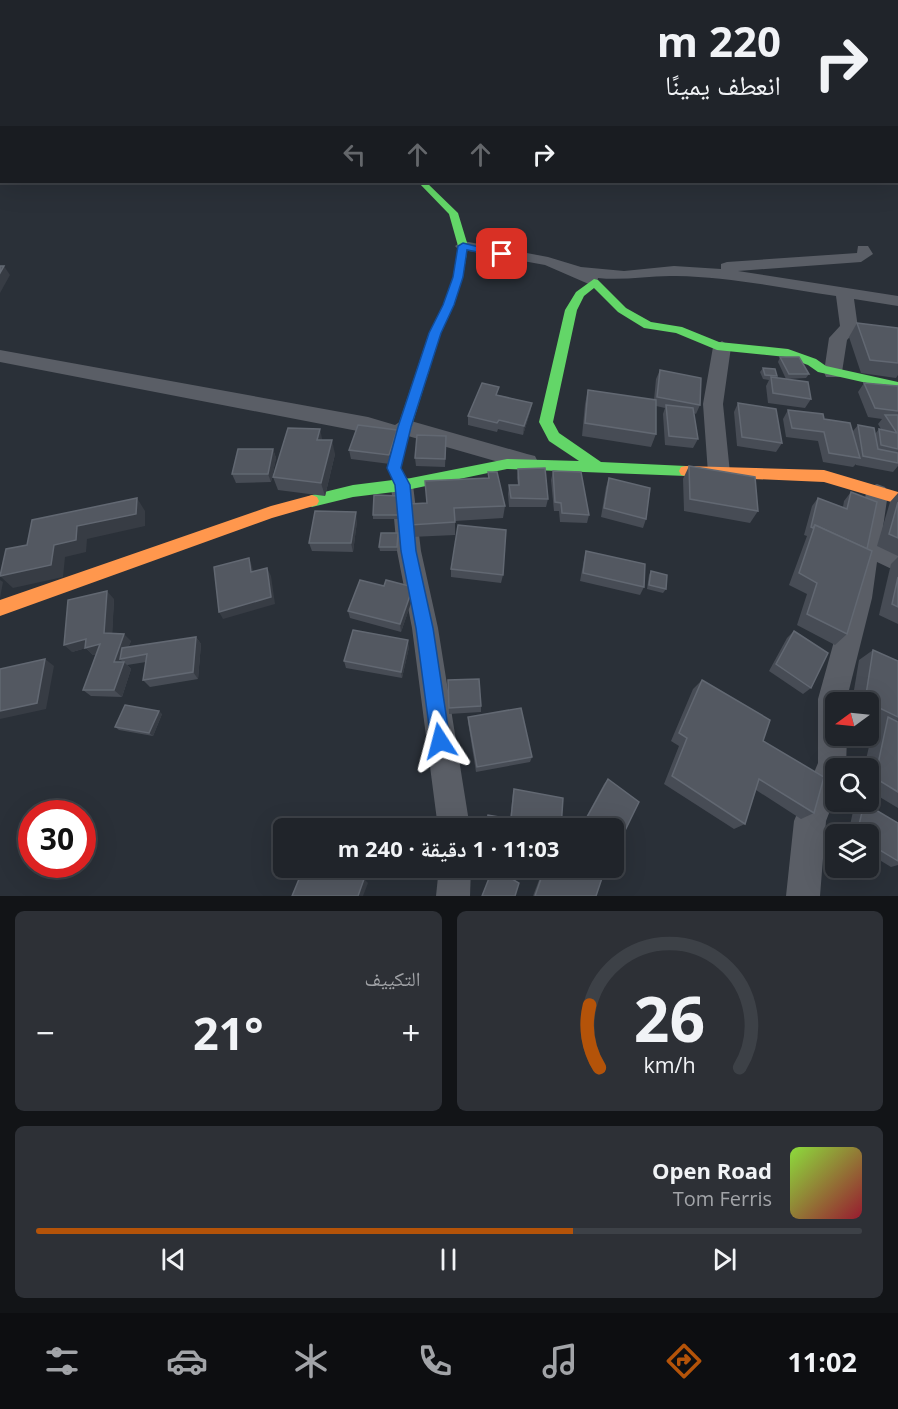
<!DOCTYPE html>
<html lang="ar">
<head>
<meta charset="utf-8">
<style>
	:root { --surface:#20242a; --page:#2d3036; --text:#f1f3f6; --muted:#a2a4a8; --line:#3d4147; --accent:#b45309 }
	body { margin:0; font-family:"Open Sans","Noto Naskh Arabic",sans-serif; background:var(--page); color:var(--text); direction:rtl; height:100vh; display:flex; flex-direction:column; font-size:22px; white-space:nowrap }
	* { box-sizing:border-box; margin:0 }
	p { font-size:20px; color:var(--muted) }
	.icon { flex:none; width:33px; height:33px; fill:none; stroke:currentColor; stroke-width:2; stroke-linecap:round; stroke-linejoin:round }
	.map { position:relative; height:896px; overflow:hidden; direction:ltr }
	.sheet { display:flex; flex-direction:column; gap:15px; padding:15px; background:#121417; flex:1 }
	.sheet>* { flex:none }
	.guide { position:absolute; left:0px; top:0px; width:898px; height:183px; box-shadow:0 6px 24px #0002,0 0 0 2px var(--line); direction:rtl; background:#20242a; color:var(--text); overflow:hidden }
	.needle { width:39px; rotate:255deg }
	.fabs { position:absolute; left:825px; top:692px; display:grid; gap:12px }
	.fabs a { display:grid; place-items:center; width:54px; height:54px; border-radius:9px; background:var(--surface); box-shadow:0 6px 24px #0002,0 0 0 2px var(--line); font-size:30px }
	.speed { position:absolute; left:18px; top:800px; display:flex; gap:12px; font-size:30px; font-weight:700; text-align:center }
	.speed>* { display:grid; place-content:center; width:78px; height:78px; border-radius:50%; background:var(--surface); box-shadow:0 6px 24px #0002,0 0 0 2px var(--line); line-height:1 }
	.speed .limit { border:9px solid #d22; background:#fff; color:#111 }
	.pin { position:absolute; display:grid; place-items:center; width:51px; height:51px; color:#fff; margin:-26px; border-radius:12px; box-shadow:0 3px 9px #0006 }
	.me { position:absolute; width:66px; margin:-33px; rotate:351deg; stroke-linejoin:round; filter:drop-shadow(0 0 4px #0008) }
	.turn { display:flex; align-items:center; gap:21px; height:126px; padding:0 18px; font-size:27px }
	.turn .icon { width:78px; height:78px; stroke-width:2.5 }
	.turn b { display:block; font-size:42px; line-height:51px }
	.lanes { display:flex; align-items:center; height:57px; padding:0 18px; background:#0003; justify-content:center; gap:30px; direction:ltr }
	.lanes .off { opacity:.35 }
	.big { font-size:45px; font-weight:700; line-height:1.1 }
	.sheet .tile { flex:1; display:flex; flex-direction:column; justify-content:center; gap:9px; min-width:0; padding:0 21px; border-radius:9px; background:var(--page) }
	.sheet .dial { align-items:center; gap:0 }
	.dial svg { height:156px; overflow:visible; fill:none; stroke:var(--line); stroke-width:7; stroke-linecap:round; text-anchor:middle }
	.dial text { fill:var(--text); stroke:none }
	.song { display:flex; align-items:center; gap:18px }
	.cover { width:72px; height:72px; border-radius:9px; background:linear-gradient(135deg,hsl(90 70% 55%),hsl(350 70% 35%)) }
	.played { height:6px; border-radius:3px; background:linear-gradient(90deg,var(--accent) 65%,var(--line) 65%) }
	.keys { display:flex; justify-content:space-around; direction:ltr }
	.heat { display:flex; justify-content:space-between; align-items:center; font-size:33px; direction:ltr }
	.sheet .tiles { flex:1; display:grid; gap:15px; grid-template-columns:1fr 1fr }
	.tile:last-child { grid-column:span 2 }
	.trip { position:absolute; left:273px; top:818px; width:351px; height:60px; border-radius:9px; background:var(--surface); box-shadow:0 6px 24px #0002,0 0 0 2px var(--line); font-weight:700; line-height:60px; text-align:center; direction:rtl }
	.tab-bar { display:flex; height:96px; justify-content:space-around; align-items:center; background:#0d0e11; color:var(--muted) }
	.tab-bar .icon { width:42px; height:42px }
	.tab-bar .selected { color:var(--accent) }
	.tab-bar b { font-size:27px; color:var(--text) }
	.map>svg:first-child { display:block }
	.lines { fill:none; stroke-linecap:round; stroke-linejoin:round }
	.street { fill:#5a5e66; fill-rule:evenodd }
	.fast { fill:#63d668; fill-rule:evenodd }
	.slow { fill:#ff974d; fill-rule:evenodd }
	.wall { fill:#474c55 }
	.shaded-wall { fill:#373c44 }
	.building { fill:#535861; stroke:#626872; stroke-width:1.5 }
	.route { fill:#1a73e8; stroke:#114b97; stroke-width:1.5 }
</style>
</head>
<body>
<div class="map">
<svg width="898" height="896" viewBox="0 0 898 896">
	<rect width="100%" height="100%" fill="#2a3038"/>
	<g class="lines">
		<g class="street">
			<path d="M463,241L548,257L581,267L624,271L674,266L721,269V264L727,262L857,253L858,246H868L873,254L861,262L738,271L898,296V306L854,299L858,328L847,340L842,372L840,377H826L824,372L829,338L840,326L836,296C783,288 730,277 676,276C650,275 625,281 598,278L597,283L591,285L545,265L458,249L455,246Z"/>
			<path d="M722,341L731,347L723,404L730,473L727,479L719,482L711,479L708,473L703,404L713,347Z"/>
			<path d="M0,350L368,417L395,425L404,419L527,454L535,456L538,462L535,468L527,470L408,436L399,442L368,433L0,362Z"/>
			<path d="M402,476L410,479L413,485L421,551L438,628L470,828H438L412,628L397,551L391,485L394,479Z"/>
			<path d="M877,484L885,487L888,493L881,541L898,549V572L877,562L872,598L846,702H836V735H847L846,768H836V795L826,821L820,896H786L794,821L818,763V699L846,598L866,493L869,487Z"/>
			<path d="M439,867H471L470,896H436Z"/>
		</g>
		<g class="fast">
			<path d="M551,0H557L551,2Z"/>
			<path d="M418,182H426L458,213L468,246L463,277L454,305L441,333L406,444L401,468L406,479L507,459L579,461L549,441L539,422L565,310L576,292L594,279L598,280L626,308L651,322L682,327L719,342L788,349L816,359L826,366L898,382V390L818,372L808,365L786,357L717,350L676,333L644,328L618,312L594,288L584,296L577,310L553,422L559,433L601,462L686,466L691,467L693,471L691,475L686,476L507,469L402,491L353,497L312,507L307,505L305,501L307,497L312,495L353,485L393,480L387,468L392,444L429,333L444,305L453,277L458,246L449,214Z"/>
		</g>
		<g class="slow">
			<path d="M686,466L824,470L898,492V504L824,482L686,476L681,475L679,471L681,467Z"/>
			<path d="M312,495L317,497L319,501L317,505L272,518L0,616V600L271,506Z"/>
		</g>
	</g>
	<g class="wall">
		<path d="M857,323L898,328V375L896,378L861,373L849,337Z"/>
		<path d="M780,357L809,374L806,378L786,379L778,362Z"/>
		<path d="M763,368L777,376L776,377L811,399L805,408L768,403L766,386L769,380L763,379L760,372Z"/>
		<path d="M660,370L700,405L696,414L694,413L698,439L693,448L665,445L663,414L665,408L656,406V434L651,447L582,436L585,404L588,390L654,400L656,379Z"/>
		<path d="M864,383L898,386V466L893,472L856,465V464L853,467L823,462L818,441L786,437L783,419L788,410L824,419L853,431L858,425L875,434L879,429H881L878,424L882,419L868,417L858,392Z"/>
		<path d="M499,395L532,403L530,412L523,435L498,429L497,432L468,425V416Z"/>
		<path d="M738,403L782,443L776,452L737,446L734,412Z"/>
		<path d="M397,430L398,439L390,464L351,459L349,450Z"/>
		<path d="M322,440L335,454L325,496L278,490L273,477Z"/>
		<path d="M446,445L445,467L416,466L415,458Z"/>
		<path d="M273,449L276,458L271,482L236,483L232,474Z"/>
		<path d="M689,466L758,511L750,523L684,511L683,479Z"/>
		<path d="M518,469L548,499L546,507H509L508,494L509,485H518L517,478Z"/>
		<path d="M553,471L589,515L587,523L560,522L559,511H554L551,480Z"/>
		<path d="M488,472L505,506L503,518L455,521V535L411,537L409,504L427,503L488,478Z"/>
		<path d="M609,478L646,519L643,528L601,517L606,487Z"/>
		<path d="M851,492L847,634L835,645L797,625L807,594L789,585L807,536L804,535L812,506L818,498L843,507L844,501Z"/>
		<path d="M898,493V556L877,546L890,502Z"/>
		<path d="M400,496L399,519H373V515Z"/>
		<path d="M357,521L353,552L312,551L309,543Z"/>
		<path d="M398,533L397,551H380L379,547Z"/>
		<path d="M586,551L644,587L640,595L580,581L584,559Z"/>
		<path d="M898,557V624L879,615L891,564Z"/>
		<path d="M451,569L503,575L501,583L451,577Z"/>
		<path d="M651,571L666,589L663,593L647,589L649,575Z"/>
		<path d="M414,594L401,632L350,618L348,611Z"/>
		<path d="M114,599L112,633L131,641L128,647L196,637L201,644L198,679L150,687L143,680L146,662L127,665L131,669L122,697L91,696L83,690L96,654L93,655L86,648L72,652Z"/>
		<path d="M794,631L811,688L803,694L769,671L787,638Z"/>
		<path d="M409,647L402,678L346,668L344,661Z"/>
		<path d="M873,650L898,661V808L868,790V768H864L874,725L877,723L868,719V702H852L859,660Z"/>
		<path d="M448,680L481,706V712L449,714Z"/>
		<path d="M702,680L763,741L814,813L801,819L756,790L745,824L734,829L664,784L679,746L671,741L693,689Z"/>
		<path d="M162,714L153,736L119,730L115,727Z"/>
		<path d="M468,717L532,757L530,762L476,772L468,722Z"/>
		<path d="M608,779L614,828H580L604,784Z"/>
		<path d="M514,789L561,828H486L488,815L510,819L513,793Z"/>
		<path d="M864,803L898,861V865L891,867L868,853V834H848L854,807Z"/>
		<path d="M544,867H589L596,896H533Z"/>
	</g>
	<g class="shaded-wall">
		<path d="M4,266L10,275L0,293V273Z"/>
		<path d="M532,403L530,412L523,435L524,426Z"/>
		<path d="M320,429L323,443L317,440Z"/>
		<path d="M397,430L398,439L390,464L389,455Z"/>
		<path d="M332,440L335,454L325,496L321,483Z"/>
		<path d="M273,449L276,458L271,482L268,474Z"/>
		<path d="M137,498L145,511V526L87,539L86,552L65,557L63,577L13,588L0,576L54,545L77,526Z"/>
		<path d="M356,512L357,521L353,552L351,543Z"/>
		<path d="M249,558L252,566L255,580L251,572Z"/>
		<path d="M267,568L271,576L275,604L223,619L219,612Z"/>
		<path d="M0,580L3,582L0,598Z"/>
		<path d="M413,587L414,594L401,632L400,624Z"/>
		<path d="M107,591L114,599L112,641L104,633Z"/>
		<path d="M124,634L131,641L125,658L120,659L123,662H114Z"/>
		<path d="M196,637L201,644L198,679L193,672Z"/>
		<path d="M86,639L100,644L107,651L93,655L86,648L72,652L64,645Z"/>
		<path d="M408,640L409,647L402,678L401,672Z"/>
		<path d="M45,659L54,666L46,709L0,719V711Z"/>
		<path d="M124,662L131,669L122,697L114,690Z"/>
		<path d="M159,711L162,714L153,736L149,733Z"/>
		<path d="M364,879L368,883L363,896H358Z"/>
	</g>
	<g class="building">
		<path d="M0,266H4L0,273Z"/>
		<path d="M857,323L898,328V363L870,360Z"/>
		<path d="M780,357H799L809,374H789Z"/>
		<path d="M763,368L775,369L777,376L765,375Z"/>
		<path d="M660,370L701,378L700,405L657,397Z"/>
		<path d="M771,377L808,382L811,399L773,393Z"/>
		<path d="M482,383L499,387L496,395L532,403L524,426L499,420L497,423L468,416Z"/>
		<path d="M864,383L898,386V411L875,408Z"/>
		<path d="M588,390L656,400V434L585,423Z"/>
		<path d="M738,403L776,409L782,443L742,437Z"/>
		<path d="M666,405L693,408L698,439L669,436Z"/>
		<path d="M788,410L823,414L824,419L850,423L860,458L829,453L824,432L792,428Z"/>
		<path d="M885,415H898V449L881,445L879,429L897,433Z"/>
		<path d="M358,425L397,430L389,455L349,450Z"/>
		<path d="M858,425L874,428L878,449L898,453V463L863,456Z"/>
		<path d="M288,428L320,429L317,440H332L321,483L273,477Z"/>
		<path d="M417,435L446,436L445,459L415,458Z"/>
		<path d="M238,449H273L268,474H232Z"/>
		<path d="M689,466L755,477L758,511L690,499Z"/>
		<path d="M545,468L548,499L511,498L509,485H519L518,469Z"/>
		<path d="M553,471L581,472L589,515L562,513L561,503L555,502Z"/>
		<path d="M488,472H497L505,506L454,508L455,522L410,525L409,504L427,503L425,481L489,478Z"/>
		<path d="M609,478L650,488L646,519L604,508Z"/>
		<path d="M851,492L877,502L867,549L815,525L813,528L811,527L818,498L847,509Z"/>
		<path d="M374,495L400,496L399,515H373Z"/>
		<path d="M137,498L136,514L77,526L76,540L54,545L51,565L0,576L6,549L27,545L32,520Z"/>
		<path d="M898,502V538L889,534Z"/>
		<path d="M315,511L356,512L351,543H309Z"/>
		<path d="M458,525L506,530L503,575L451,569Z"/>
		<path d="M815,525L872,551L847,634L807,614L817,583L799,573Z"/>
		<path d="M381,533H398L397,547H379Z"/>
		<path d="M586,551L645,564L644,587L583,573Z"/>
		<path d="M249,558L251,572L267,568L271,597L219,612L214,567Z"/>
		<path d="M651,571L667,575L666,589L649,585Z"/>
		<path d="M898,577V607L892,604Z"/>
		<path d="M360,580L384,586L386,580L413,587L400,624L348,611Z"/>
		<path d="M107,591L104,633L124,634L114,662H124L114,690H83L100,644L85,648L86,639L64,645L68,600Z"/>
		<path d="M353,630L408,640L401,672L344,661Z"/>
		<path d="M794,631L828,653L811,688L776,664Z"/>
		<path d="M196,637L193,672L143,680L147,654L120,659L122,648Z"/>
		<path d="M873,650L898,661V717L865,701Z"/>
		<path d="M45,659L37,703L0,711V669Z"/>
		<path d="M479,679L481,706L449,708L448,680Z"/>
		<path d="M702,680L770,720L763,741L824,777L814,813L759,779L745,824L672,776L687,738L679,733Z"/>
		<path d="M125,705L159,711L149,733L115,727Z"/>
		<path d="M521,708L532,757L477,767L468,717Z"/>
		<path d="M888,717L898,722V792L875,778Z"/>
		<path d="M608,779L639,802L614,853V828H581Z"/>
		<path d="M514,789L563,798L561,828H486L488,815L511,819Z"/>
		<path d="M864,803L898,823V861L868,843V834H857Z"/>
		<path d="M304,867H337L364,879L358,896H292Z"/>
		<path d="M545,867H589L603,875L596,896H535Z"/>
		<path d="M493,868L519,883L515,896H482Z"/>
	</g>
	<path class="route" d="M463,243L507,254L502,257L467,250L463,277L454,305L441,333L411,427L401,468L410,485L416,551L433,628L450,741L447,747L440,750L434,747L431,741L416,628L401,551L395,485L387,468L398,427L429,333L443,305L453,277L458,246Z"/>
</svg>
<div class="fabs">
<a><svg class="needle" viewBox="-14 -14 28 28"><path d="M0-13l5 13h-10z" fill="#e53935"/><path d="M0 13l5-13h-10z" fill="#a2a4a8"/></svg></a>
<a><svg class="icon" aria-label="search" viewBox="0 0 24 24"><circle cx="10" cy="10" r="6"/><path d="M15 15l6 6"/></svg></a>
<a><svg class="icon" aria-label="layers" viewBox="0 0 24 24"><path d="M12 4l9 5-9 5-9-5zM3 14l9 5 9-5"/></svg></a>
</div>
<div class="speed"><div class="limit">30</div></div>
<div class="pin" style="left:502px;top:254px;background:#d93025"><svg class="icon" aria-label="arrive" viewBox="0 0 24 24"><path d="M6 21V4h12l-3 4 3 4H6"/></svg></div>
<svg class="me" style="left:440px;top:741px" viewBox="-20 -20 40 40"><path d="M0-17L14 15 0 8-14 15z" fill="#1a73e8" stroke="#fff" stroke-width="4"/></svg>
<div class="trip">11:03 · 1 دقيقة · 240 m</div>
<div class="guide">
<div class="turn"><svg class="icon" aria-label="right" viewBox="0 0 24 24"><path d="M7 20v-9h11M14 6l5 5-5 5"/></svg><div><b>220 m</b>انعطف يمينًا</div></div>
<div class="lanes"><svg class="icon off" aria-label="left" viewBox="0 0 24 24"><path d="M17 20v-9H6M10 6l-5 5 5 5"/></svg><svg class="icon off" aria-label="ahead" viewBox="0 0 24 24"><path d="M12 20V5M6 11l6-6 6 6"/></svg><svg class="icon off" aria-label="ahead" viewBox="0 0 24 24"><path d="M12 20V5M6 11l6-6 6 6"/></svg><svg class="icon" aria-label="right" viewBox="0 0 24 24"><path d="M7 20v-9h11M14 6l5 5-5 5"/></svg></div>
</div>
</div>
<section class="sheet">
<div class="tiles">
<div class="tile dial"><svg viewBox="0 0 100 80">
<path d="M14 69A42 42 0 1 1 86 69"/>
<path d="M14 69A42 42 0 0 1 9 37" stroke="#b45309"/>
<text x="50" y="56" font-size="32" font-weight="700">26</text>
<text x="50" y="72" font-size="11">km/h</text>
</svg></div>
<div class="tile"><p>التكييف</p>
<div class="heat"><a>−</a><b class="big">21°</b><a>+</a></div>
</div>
<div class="tile">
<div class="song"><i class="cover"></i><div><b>Open Road</b><p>Tom Ferris</p></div></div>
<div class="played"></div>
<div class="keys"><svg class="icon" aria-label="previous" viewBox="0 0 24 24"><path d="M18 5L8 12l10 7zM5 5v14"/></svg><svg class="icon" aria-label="pause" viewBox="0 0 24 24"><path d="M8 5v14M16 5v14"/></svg><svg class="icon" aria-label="next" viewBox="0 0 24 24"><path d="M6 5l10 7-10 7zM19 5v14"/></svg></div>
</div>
</div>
</section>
<nav class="tab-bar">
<b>11:02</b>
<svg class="icon selected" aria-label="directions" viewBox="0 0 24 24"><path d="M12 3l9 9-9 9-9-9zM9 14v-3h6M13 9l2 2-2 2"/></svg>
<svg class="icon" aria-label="music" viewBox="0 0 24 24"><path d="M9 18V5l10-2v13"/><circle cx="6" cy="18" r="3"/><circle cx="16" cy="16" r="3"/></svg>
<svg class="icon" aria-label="phone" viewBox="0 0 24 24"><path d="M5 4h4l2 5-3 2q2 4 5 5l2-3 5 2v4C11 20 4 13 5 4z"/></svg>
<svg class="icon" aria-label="climate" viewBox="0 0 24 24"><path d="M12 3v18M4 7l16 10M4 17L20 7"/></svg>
<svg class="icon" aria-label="car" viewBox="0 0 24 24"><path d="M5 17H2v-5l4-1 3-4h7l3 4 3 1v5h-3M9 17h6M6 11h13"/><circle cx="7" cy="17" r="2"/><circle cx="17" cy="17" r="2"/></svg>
<svg class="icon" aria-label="filters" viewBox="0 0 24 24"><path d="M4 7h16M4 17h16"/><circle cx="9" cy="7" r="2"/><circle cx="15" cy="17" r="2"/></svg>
</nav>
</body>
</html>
